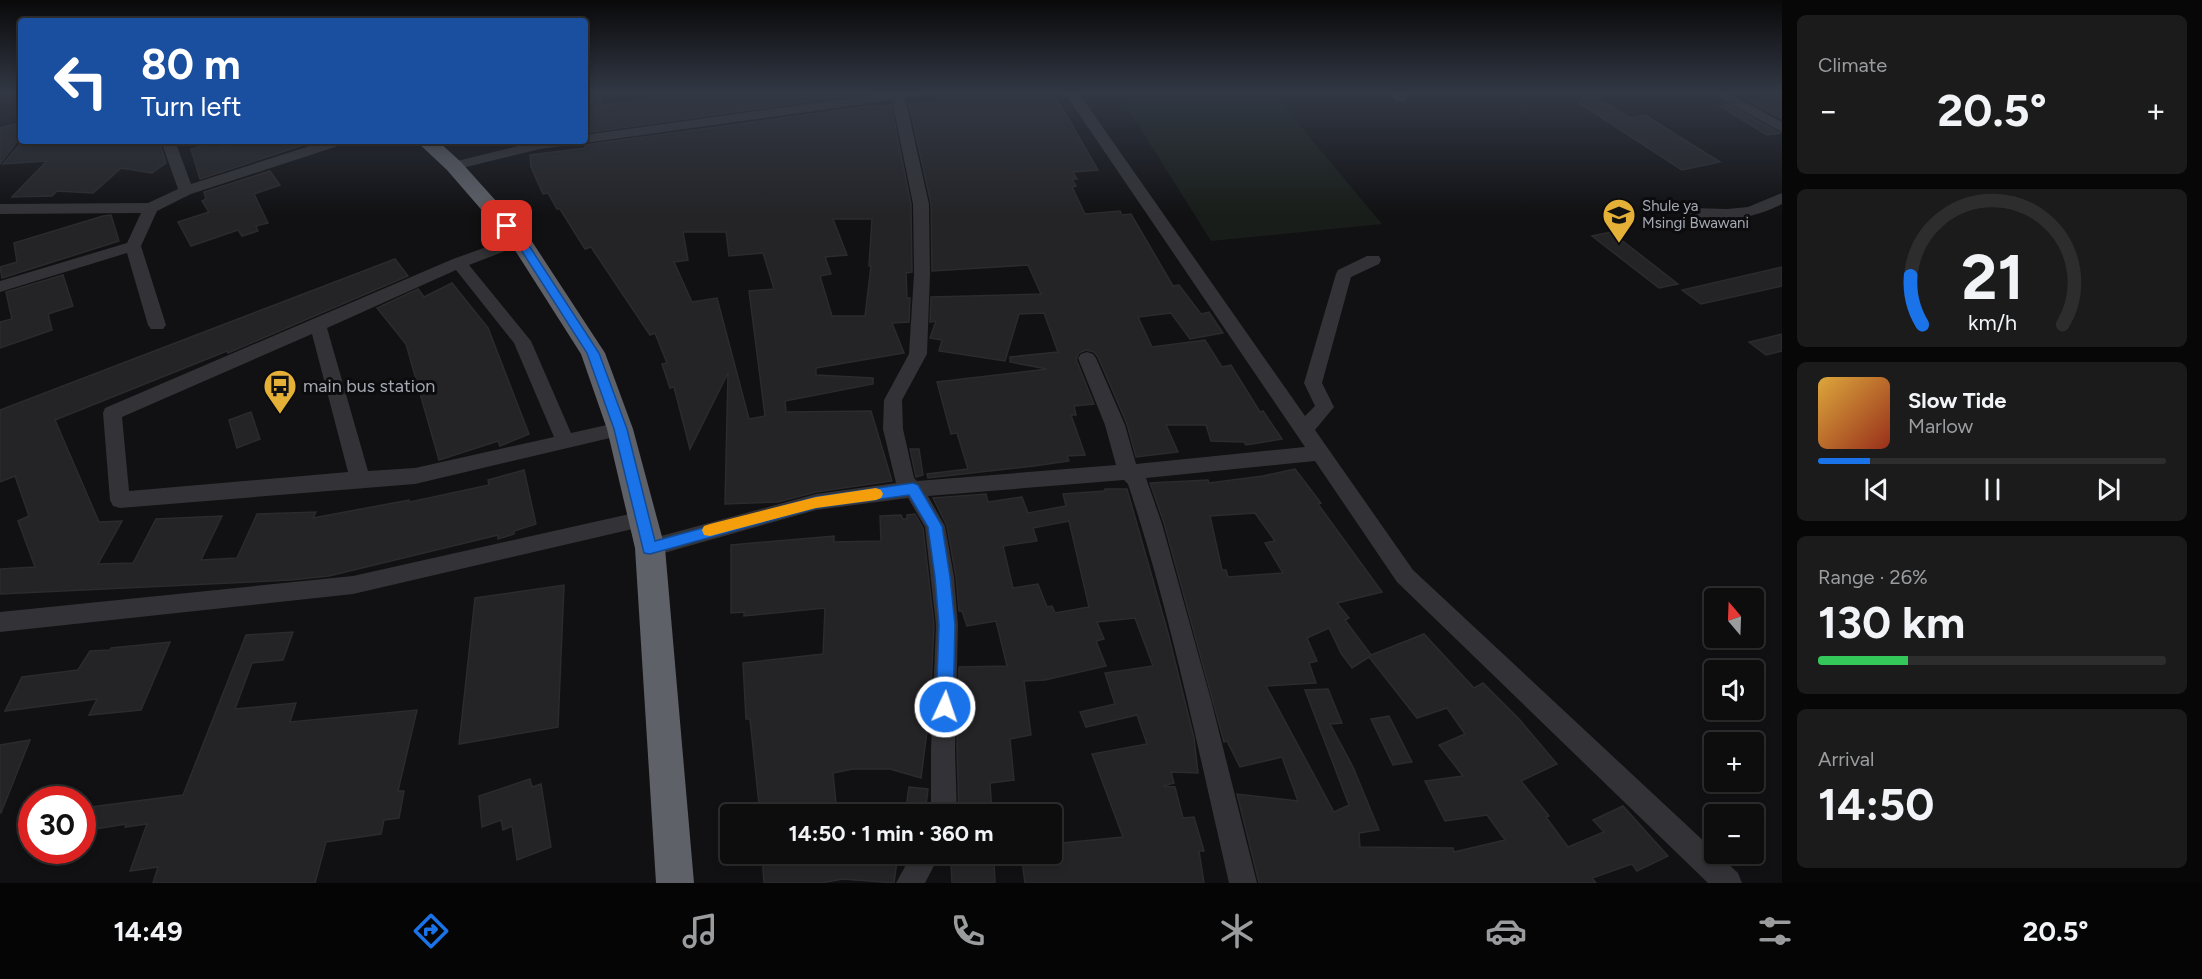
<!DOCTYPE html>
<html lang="en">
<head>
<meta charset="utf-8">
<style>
	:root { --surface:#0d0d0e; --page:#1b1b1c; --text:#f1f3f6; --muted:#9a9c9e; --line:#2d2d2e; --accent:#1a73e8 }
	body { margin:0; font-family:Figtree,sans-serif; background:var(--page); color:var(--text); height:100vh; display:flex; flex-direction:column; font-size:22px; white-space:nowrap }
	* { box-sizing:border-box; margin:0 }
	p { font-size:20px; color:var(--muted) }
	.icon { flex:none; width:33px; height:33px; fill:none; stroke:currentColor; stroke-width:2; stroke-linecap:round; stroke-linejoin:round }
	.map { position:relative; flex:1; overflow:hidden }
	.panel { display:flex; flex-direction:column; gap:15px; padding:15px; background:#070708; width:420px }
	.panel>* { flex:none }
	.hud { position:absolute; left:18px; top:18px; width:570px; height:126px; border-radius:6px; box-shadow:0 3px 9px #0003,0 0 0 2px var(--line); background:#1a4fa0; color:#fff; overflow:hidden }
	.needle { width:39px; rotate:341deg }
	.tools { position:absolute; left:1704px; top:588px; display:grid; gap:12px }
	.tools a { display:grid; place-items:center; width:60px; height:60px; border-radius:6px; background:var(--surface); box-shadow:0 3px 9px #0003,0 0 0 2px var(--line); font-size:30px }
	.speed { position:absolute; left:18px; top:786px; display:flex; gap:12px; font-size:30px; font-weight:700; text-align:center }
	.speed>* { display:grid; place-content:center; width:78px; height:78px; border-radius:50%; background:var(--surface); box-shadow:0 3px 9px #0003,0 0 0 2px var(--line); line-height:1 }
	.speed .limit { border:9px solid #d22; background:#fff; color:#111 }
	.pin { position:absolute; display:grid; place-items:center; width:51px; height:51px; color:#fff; margin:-26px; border-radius:12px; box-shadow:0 3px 9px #0006 }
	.me { position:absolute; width:66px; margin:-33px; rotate:3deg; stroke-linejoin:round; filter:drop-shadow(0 0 4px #0008) }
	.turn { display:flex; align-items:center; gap:21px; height:126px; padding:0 24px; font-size:27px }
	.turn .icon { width:78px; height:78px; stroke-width:2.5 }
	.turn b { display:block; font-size:42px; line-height:51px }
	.big { font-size:45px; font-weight:700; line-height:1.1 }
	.panel .card { flex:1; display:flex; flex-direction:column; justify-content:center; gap:9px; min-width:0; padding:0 21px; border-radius:9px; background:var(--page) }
	.panel .dial { align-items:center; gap:0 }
	.dial svg { height:156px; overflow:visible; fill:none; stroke:var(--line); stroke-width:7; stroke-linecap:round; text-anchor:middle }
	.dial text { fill:var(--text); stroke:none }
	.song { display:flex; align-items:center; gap:18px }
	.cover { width:72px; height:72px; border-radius:9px; background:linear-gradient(135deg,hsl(40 70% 55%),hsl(10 70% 35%)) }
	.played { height:6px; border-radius:3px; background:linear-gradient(90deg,var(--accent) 15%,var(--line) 15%) }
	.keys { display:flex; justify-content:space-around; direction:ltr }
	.heat { display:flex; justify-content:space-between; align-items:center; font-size:33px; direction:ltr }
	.charge { height:9px; border-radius:4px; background:linear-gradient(90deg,#34c759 26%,var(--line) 0) }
	.trip { position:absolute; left:720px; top:804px; width:342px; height:60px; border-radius:6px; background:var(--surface); box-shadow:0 3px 9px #0003,0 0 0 2px var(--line); font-weight:700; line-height:60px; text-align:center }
	.dock { display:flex; height:96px; justify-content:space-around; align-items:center; background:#050506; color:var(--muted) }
	.dock .icon { width:42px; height:42px }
	.dock .active { color:var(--accent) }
	.dock b { font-size:27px; color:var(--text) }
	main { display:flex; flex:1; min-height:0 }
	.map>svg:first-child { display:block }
	.green { fill:#181d19 }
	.building { fill:#242427; stroke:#2b2b2e; stroke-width:1.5; fill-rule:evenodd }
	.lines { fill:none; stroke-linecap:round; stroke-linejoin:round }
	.minor { fill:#333337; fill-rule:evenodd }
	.highway { fill:#5f6168; fill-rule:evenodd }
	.route { fill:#1a73e8; stroke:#114b97; stroke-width:1.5 }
	.slow { fill:#f59e0b }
	.labels { text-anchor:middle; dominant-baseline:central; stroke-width:6; stroke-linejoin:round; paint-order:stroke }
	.far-poi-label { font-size:15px; fill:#a3a8b2; stroke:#0c0c0e; text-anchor:start }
	.poi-label { font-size:18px; fill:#a3a8b2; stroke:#0c0c0e; text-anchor:start }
</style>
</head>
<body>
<main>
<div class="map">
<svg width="1782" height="883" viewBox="0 0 1782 883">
	<rect width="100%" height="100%" fill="#111113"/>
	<path class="green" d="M1203,92H1272L1382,224L1211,241L1122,99Z"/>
	<g class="building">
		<path d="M585,92H600L601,105L652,98L650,92L871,93L585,133Z"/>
		<path d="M965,92H1043L1045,95L1052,94L1064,111L1098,170L1073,172L1077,179H1072L1076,186L1072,187L1085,214L1120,211L1122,215L1131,214L1173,286L1179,285L1201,314L1209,312L1223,333L1190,339L1171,313L1138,317L1152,347L1205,340L1222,367L1231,365L1260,412L1263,411L1282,439L1246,445L1244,442L1211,441L1206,425H1166L1178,452L1136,457L1127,424L1098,357L1094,352L1086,350L1079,353L1076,359L1094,404L1074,406L1076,415H1071L1085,455L1067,456L1069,461L1034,466L928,478L927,474L968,469L957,433L951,434L937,382L1047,369L1010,362V357L1058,352L1044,313L1019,314L1005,361L939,351L942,340L930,338L936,321L930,322L931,297L1041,294L1028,265L932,271L931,204L909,104L937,101L936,96L966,93Z"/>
		<path d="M1588,92L1630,118L1645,115L1720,162L1682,170L1579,103Z"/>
		<path d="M1782,94V119L1747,100Z"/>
		<path d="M1727,104L1780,133L1767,135L1720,106Z"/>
		<path d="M876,105L877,107L891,105L911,204L912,272L906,273L907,298H910L909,322L892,323L904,353L816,368V375L873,378V384L785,401L786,412L871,411L892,481L816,492L778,502L725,504L728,373L690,449L674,387L670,388L662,364L667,363L655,333L650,335L591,247L585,249L560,209H557L548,193L543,194L531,167L530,155L585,148V145ZM833,219H872L869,266H871L865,316H832L820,276L831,274L825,257L847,255ZM683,232H726L729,256L763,253L774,289L749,291L765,416L749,419L717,298L692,302L674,262L688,260Z"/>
		<path d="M21,123V136L0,164V128Z"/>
		<path d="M23,141H159L166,163L152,173L121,168L93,193L57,191L52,196L12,197L47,161L3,164Z"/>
		<path d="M220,141L222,147L242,141H310V143L200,179L191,149Z"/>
		<path d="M270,171L280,185L254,194L268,223L256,226L258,231L242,236L238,230L191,246L178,222L209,212L202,201L206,199L204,192Z"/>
		<path d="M111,215L119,241L2,278L0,267L17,262L14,243L103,216Z"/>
		<path d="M1611,232L1678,284L1659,288L1592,236Z"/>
		<path d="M395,259L408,276L228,353L227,351L55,420L99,522L122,521L98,564L133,563L156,519L222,516L201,560L237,558L257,514L316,512L313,518L409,500L410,502L489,485L488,480L524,470L536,524L514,531V534L498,539V535L329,576L291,580L0,594V569L35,567L18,521L29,516L15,476L0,482V410Z"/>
		<path d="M1782,267V286L1701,304L1682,290Z"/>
		<path d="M63,275L73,306L48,314L52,330L0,348V322L12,319L6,292Z"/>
		<path d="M452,283L488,328L529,434L500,446L498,441L439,460L406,344L377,308L418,289L424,297Z"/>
		<path d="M1782,334V351L1766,355L1749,342Z"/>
		<path d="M251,412L260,439L237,448L229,420Z"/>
		<path d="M910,449H919L923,475L916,477Z"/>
		<path d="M1295,469L1321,503L1318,504L1382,592L1337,603L1349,618L1345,620L1371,655L1424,634L1474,688L1483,683L1519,719L1557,764L1521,781L1549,816L1546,817L1568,847L1604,832L1593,820L1623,806L1668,856L1637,871L1632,864L1592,878L1596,883H1259L1237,794L1298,801L1282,757L1240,767L1227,741L1224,742L1164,523L1150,483L1208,480L1209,483L1263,476ZM1255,513L1275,541L1265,543L1283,573L1228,577L1226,570H1222L1210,516ZM1329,628L1341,653L1352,668L1369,657L1417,718L1447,708L1465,734L1439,745L1463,776L1425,781L1445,821L1487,815L1505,840L1454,852L1453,848L1360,847L1359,833L1379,830L1353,767L1330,724L1342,723L1328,689L1305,690L1349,805L1334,812L1266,686L1316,683L1309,663L1317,661L1307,638Z"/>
		<path d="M1105,489H1127L1168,633L1194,738L1198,773L1171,772L1174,783L1163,786L1175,787L1183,818L1194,817L1204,851H1199L1204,883H1025L1021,854H1052V844L1123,837L1092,754L1147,744L1137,715L1086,727L1080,712L1115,704L1105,673L1153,666L1135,618L1097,622L1104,639L1096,641L1106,666L1045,680L1024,681L1031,735L1010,739L1014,780L990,783L992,814H959L957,748L959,667L1007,666L996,621L967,626L962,611H959L956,577L947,526L933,498L986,494L988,502L1022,497L1028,513L1066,506L1063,494L1105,491ZM1069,521L1089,607L1055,613L1052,606L1047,607L1038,584L1013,588L1003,546L1037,541L1033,528Z"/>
		<path d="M915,514L923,528L934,625L930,708L921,778L890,769H853L833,773L837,814H760L750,719H746L743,663L823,654L825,608L744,616V612L731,613V545L834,536V542L881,541L880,516L901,515L903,519H907V515Z"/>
		<path d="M564,585L558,727L459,744L475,598Z"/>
		<path d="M293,632L283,660L252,663L235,709L296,703L290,722L417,710L398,791H404L399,818L384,820L381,834L326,842L315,883H153L158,867L130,871L147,824L125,827L126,824L83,831L91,807L183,795L246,635Z"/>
		<path d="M170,642L141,710L89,715L97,699L5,711L22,677L78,670L90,651L110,650L111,648Z"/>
		<path d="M1389,716L1412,762L1393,765L1371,719Z"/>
		<path d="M30,740L1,813L0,812V745Z"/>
		<path d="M530,779L532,787L541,784L551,847L517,860L512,826L503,830L501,820L482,827L479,796Z"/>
		<path d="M909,787L928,789L925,814H905Z"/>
		<path d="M762,854H898L894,883L843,879L821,883H764Z"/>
		<path d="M951,863H994L995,883H952Z"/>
	</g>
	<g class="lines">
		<g class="minor">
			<path d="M893,92H927L925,95L905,98L929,204L930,274L927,354L902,400L903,429L914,478L917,481L1116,465L1105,425L1078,358L1081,354L1087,352L1093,354L1096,358L1125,425L1136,464L1305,447L1064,92H1078L1305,416L1315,406L1304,383L1336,274L1338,270L1367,256H1379L1381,260L1379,264L1351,277L1322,383L1334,407L1315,430L1413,570L1738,873L1742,883H1708L1397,582L1315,461L1146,478L1162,524L1211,700L1257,883H1229C1198,750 1171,614 1128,484L1124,480L928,496L945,526L954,577L958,625L955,750L957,814H931V750L936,625L925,527L908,498L816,510L650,557L642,554L639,548L642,542L650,539L816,494L896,483L883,429L884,400L909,354L914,274L913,204L892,100L585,143L579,141H585V135Z"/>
			<path d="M1389,92H1403L1407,98L1405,101H1395Z"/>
			<path d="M1709,92H1726L1782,122V132Z"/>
			<path d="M161,141H175L191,184L325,141H346L344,144L191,194L157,211L141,246L166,325L163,329H151L148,325L127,253L0,292V281L127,243L141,213L0,214V204L148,203L178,189Z"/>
			<path d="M539,141H577L570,145L540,149L454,170L447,166L449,163Z"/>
			<path d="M1782,193V204C1755,219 1717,224 1688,216L1685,213L1693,208L1727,209L1748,207Z"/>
			<path d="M520,235L528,240L526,243L469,265L531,341L571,433L620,422L627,424L630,429L627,434L415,484L120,508L113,506L110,500L103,413L105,408L453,259ZM456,270L514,343L554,437L415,468L368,471L327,328ZM312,334L348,472L129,491L122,417Z"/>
			<path d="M643,511L650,513L653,519L650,525L353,594L0,632V612L353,576Z"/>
			<path d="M912,854H940L925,883H896Z"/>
		</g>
		<path class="highway" d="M416,141H438L461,162L531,240L605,353L633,429L665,548L694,883H656L635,548L607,429L581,354L511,244L447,170Z"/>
	</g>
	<linearGradient id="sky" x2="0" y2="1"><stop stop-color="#09090a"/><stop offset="0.43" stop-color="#323844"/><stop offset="1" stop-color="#323844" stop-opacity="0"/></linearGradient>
	<rect width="1782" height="215" fill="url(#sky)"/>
	<path class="route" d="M507,222L511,223L524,238L599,353L627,429L655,541L816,497L913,483L918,485L942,526L950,577L955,625L953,707L951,712L945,715L939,712L936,707L939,625L935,577L928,527L909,495L816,508L650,554L644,553L614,429L587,353L516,242L502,226Z"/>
	<path class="slow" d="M876,488L881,490L883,494L881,498L876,500L816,508L710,536L704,535L702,530L704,526L710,524L816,497Z"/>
	<defs>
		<g id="school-pin" transform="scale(1.725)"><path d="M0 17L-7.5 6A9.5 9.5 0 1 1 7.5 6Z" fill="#e4b037" stroke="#0c0c0e"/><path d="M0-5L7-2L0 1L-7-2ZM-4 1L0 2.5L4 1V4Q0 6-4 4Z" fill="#111"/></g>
		<g id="bus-pin" transform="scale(1.725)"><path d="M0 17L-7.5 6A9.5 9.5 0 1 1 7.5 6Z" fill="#e4b037" stroke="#0c0c0e"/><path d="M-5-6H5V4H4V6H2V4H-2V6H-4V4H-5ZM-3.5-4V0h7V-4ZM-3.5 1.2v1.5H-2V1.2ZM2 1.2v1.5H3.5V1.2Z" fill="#111"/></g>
	</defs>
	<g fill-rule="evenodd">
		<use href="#school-pin" x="1619" y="215"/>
		<use href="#bus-pin" x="280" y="386"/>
	</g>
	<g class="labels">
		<g class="far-poi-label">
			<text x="1642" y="206">Shule ya<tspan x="1642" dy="17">Msingi Bwawani</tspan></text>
		</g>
		<g class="poi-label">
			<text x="303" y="386">main bus station</text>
		</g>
	</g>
</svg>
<div class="tools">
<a><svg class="needle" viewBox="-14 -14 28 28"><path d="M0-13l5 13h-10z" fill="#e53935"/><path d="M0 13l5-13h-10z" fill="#9a9c9e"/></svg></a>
<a><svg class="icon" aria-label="sound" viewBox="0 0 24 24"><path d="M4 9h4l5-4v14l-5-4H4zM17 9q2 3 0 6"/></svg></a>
<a>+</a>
<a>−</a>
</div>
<div class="speed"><div class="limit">30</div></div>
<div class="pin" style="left:507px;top:226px;background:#d93025"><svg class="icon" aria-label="arrive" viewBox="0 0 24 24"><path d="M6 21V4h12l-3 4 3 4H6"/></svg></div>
<svg class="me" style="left:945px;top:707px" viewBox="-20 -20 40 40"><circle r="17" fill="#1a73e8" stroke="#fff" stroke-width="3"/><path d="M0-11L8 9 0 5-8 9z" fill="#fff"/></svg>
<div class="trip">14:50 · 1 min · 360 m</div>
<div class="hud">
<div class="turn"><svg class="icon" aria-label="left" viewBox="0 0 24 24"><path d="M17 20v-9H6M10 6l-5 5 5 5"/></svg><div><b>80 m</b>Turn left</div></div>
</div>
</div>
<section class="panel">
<div class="card"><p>Climate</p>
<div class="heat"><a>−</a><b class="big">20.5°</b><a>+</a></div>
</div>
<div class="card dial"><svg viewBox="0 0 100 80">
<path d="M14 69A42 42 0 1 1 86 69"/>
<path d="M14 69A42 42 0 0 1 8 44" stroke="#1a73e8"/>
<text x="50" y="56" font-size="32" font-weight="700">21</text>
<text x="50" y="72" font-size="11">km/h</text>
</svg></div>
<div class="card">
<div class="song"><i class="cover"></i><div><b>Slow Tide</b><p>Marlow</p></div></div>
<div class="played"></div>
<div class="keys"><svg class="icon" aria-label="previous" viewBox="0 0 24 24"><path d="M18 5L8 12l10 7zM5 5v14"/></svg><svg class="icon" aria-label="pause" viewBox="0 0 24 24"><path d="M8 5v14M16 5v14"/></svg><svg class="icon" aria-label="next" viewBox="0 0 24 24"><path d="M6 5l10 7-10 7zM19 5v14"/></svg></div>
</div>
<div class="card"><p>Range · 26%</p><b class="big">130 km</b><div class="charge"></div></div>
<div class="card"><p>Arrival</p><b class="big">14:50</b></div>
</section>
</main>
<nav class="dock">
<b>14:49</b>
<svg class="icon active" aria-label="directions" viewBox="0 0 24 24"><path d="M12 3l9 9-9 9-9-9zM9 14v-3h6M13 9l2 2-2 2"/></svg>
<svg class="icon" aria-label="music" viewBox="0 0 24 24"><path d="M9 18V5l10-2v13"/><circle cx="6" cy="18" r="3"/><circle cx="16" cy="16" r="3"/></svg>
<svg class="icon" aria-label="phone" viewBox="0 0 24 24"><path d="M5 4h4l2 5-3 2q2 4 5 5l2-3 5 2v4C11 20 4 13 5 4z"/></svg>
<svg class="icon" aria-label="climate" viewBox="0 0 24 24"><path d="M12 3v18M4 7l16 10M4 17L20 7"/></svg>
<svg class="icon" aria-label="car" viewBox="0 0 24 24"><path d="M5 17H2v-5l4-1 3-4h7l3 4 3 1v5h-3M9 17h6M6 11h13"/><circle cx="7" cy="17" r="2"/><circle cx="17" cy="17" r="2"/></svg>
<svg class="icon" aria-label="filters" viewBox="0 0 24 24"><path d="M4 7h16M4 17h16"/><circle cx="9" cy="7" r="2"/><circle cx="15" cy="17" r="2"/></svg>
<b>20.5°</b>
</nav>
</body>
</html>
